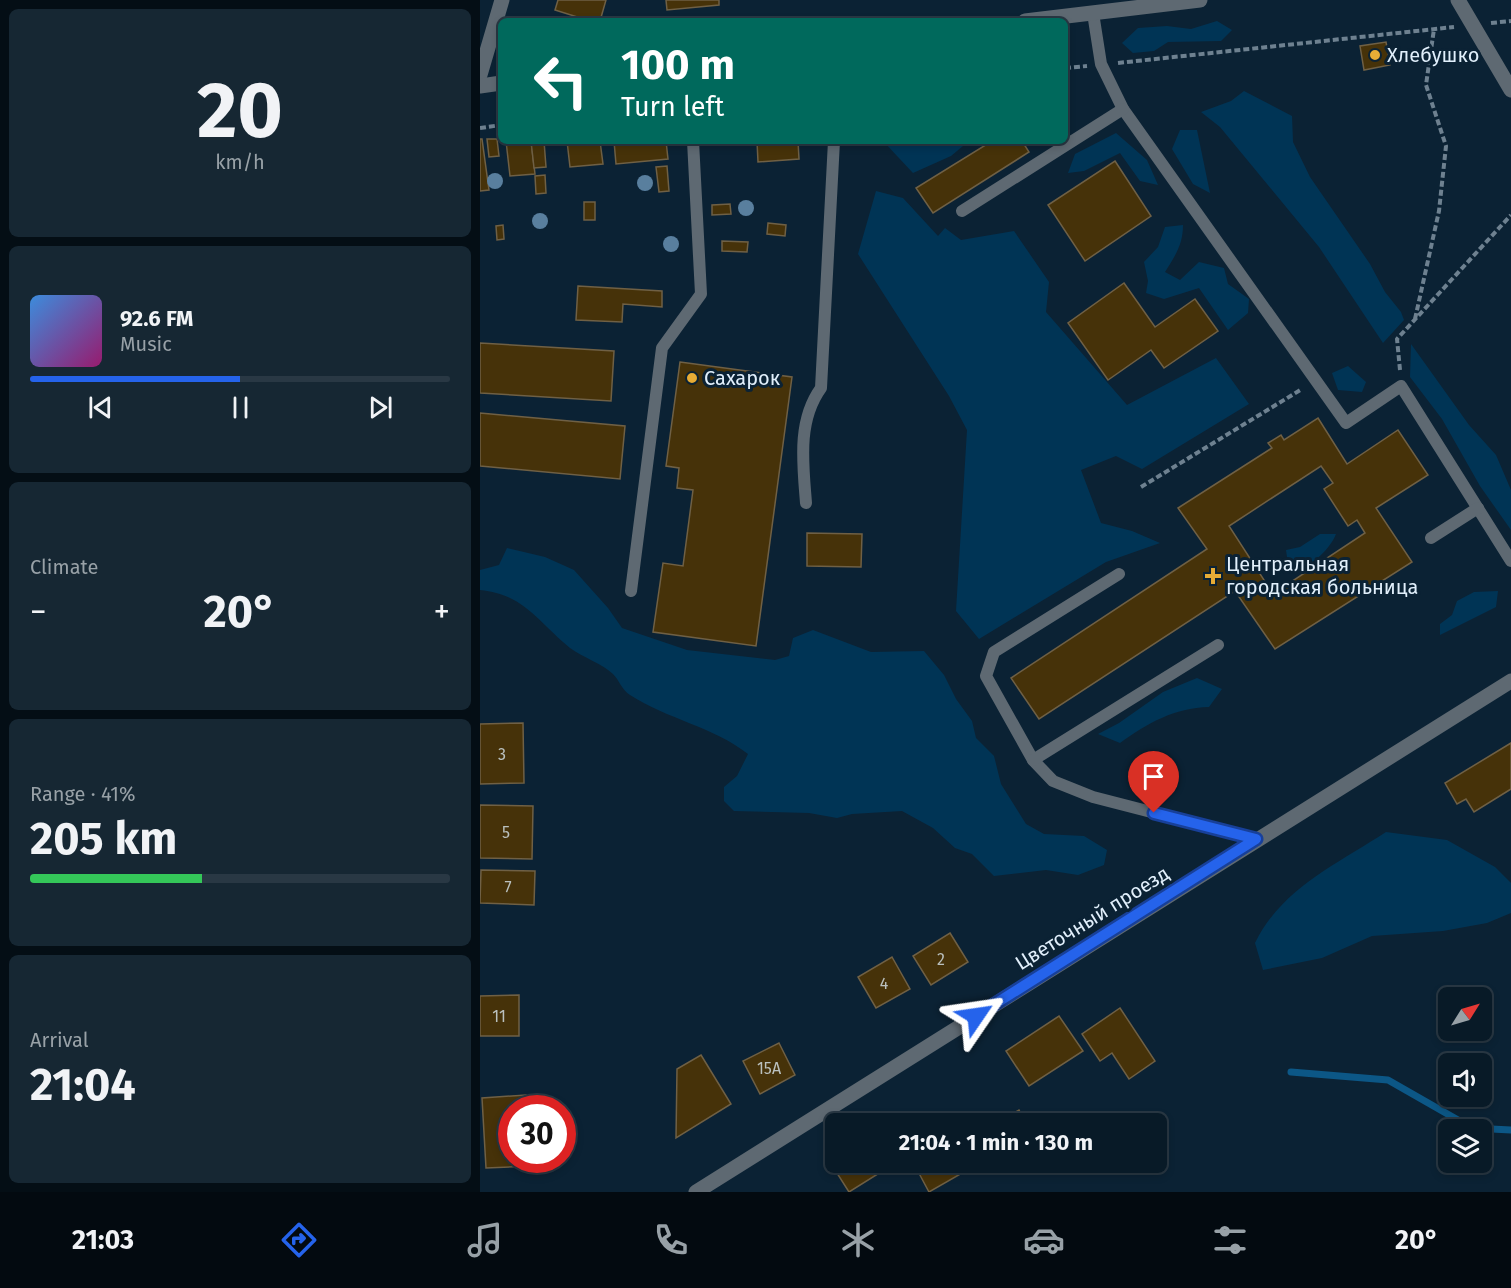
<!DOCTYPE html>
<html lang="en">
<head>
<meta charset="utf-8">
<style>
	:root { --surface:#081a27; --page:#162733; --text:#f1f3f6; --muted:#98a1a7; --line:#293844; --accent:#2563eb }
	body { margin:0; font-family:"Fira Sans",sans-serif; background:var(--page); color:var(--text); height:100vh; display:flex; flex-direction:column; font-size:22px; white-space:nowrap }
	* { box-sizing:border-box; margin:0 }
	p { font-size:20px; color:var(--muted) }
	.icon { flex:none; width:33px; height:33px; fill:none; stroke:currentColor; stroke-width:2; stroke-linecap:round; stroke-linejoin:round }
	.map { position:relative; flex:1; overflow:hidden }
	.sheet { display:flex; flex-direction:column; gap:9px; padding:9px; background:#040e15; width:480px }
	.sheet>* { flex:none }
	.hud { position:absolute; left:18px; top:18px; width:570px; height:126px; border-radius:9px; box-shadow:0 3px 9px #0003,0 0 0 2px var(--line); background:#00695c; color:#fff; overflow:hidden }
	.needle { width:39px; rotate:53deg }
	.controls { position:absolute; left:958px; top:987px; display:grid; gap:12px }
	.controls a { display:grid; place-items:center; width:54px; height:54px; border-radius:9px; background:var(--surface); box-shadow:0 3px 9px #0003,0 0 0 2px var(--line); font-size:30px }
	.speed { position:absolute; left:18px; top:1095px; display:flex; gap:12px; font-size:30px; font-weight:700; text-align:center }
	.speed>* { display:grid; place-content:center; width:78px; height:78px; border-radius:50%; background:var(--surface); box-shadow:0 3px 9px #0003,0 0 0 2px var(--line); line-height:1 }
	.speed .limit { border:9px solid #d22; background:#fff; color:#111 }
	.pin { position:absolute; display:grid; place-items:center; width:51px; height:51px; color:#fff; margin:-62px -26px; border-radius:50% 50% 50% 0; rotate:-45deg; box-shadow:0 0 6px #0007 }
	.pin .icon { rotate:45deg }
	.me { position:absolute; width:66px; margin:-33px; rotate:58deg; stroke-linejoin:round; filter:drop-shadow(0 0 4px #0008) }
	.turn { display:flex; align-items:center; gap:21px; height:126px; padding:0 24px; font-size:27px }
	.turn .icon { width:78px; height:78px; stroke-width:2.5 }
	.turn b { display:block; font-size:42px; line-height:51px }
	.big { font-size:45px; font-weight:700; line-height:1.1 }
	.sheet .tile { flex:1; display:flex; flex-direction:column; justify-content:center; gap:9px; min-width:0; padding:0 21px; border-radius:9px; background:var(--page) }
	.sheet .dial { align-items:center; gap:0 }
	.dial b { font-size:78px; line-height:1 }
	.song { display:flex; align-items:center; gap:18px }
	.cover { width:72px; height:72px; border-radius:9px; background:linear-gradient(135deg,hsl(210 70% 55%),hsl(320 70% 35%)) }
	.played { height:6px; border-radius:3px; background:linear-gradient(90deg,var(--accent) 50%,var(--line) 50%) }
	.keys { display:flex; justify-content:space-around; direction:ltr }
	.heat { display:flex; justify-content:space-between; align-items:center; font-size:33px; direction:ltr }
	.charge { height:9px; border-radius:4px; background:linear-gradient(90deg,#34c759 41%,var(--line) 0) }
	.trip { position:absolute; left:345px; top:1113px; width:342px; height:60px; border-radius:9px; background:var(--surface); box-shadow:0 3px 9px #0003,0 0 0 2px var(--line); font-weight:700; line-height:60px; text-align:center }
	.menu { display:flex; height:96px; justify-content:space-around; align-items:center; background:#030a10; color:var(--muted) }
	.menu .icon { width:42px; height:42px }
	.menu .current { color:var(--accent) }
	.menu b { font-size:27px; color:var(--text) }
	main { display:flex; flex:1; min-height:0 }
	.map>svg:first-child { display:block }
	.green { fill:#003455 }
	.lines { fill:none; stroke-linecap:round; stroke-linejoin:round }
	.stream { stroke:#0c5786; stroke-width:7 }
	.building { fill:#463209; stroke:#6f6045; stroke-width:1.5; fill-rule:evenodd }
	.path { stroke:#6e8190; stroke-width:4; stroke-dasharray:6 3; stroke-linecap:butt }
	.service { stroke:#5e6972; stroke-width:12 }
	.minor { stroke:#5e6972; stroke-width:15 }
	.tertiary { stroke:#5e6972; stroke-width:15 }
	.tree { fill:#597f9e }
	.route-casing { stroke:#184099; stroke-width:15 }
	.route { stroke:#2563eb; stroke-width:10 }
	.poi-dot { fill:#e7ac36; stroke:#0b2234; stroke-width:2 }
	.labels { text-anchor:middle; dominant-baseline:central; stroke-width:6; stroke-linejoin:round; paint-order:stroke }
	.number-label { font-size:16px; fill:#bac0be }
	.poi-label { font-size:20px; fill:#e1effb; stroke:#0b2234; text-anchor:start }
	.street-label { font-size:20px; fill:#e1effb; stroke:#0b2234 }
</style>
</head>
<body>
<main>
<section class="sheet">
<div class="tile dial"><b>20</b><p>km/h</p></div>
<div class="tile">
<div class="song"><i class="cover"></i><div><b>92.6 FM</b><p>Music</p></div></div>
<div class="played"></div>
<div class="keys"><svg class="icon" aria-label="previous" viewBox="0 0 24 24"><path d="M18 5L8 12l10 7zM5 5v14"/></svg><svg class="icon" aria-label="pause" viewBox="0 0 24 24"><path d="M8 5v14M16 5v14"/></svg><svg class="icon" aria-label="next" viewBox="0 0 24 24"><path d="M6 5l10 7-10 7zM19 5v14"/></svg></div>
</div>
<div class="tile"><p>Climate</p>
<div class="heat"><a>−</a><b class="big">20°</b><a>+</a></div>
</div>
<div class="tile"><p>Range · 41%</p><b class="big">205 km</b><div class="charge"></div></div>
<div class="tile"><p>Arrival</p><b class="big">21:04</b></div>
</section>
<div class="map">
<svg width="1031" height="1192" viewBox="0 0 1031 1192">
	<rect width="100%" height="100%" fill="#0b2234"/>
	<g class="green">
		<path d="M737,21L752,30L741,41L688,42L674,51L653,53L642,43L658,28L687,26L711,29Z"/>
		<path d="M764,91L812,116L813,142L830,177L890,264L905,292L921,312L924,320L903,343L839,247L740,127L721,112L751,101Z"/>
		<path d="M700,130H717L730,193L713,184L692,149Z"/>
		<path d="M636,133L667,160L678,185L660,181L640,153L604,171L588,173L595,154Z"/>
		<path d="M403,141H489L471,156L433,173Z"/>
		<path d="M396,191L423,198L458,236L465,228L481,240L534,231L569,282L566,312L647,405L736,358L769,404L662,469L636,456L601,470L621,523L652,531L680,543L626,562L499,639L476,611L487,430L469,396L378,254Z"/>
		<path d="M703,225C703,245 695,256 685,272L700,280L719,262L744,268L748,284L769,299L768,313L748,330L719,288L684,299L666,293L668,281L664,262L678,247L685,227Z"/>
		<path d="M931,344L989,425L1016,455L1031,490V530L1000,486L962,419L930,377Z"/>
		<path d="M868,366L886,382L882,392L858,390L852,373Z"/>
		<path d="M840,534H856C850,550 827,571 809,571L806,550L820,547Z"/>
		<path d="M27,548L65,557L94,570L128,608L142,628L207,650L295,660L309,656L313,638L333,630L391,652L444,651L464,675L476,699L492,721L496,738L514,756L521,784L546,824L564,834L604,836L627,850L624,865L598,875L566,870L514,876L492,854L475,848L453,828L422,811L372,814L357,818L329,813L254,811L244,801V787L257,776L268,754C234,727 187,719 150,695C142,690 139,680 133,674C123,664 102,657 90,648C59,623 44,594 0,590V570L19,565Z"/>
		<path d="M1018,591L1016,607L960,635V624L972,615L977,601L994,592Z"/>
		<path d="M717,678L742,689L729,707C694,708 668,723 640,743L618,734L639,723L683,692Z"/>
		<path d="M906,832L967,840L1015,867L1031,883V913L1007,923L963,931L892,936L842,958L783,970L775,943C801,889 857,864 906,832Z"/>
	</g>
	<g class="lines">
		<path class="stream" d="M811,1072L908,1080L992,1128L1031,1130"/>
	</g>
	<g class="building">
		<path d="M78,0H126L120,21H110L75,10Z"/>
		<path d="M186,0H239V5L187,10Z"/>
		<path d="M906,42L910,65L884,70L880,46Z"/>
		<path d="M0,139H2L9,190L0,191Z"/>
		<path d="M7,139H17L19,156L9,157Z"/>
		<path d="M26,141H51L55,174L30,176Z"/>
		<path d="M51,141H64L66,167L54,168Z"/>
		<path d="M87,141H120L123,164L90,167Z"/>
		<path d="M134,141H186L188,159L136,164Z"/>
		<path d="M277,141H318L319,159L278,162Z"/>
		<path d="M512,141H542L549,152L453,213L436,188Z"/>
		<path d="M635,161L671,216L605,261L568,205Z"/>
		<path d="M187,166L189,191L179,192L176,167Z"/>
		<path d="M65,175L66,193L56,194L55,176Z"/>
		<rect x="104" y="202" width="11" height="18"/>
		<path d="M250,204L251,214L232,215V205Z"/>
		<path d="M288,223L306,225L305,236L287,234Z"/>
		<path d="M23,225L24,239L17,240L16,226Z"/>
		<path d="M242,241L268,242L267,252L242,251Z"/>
		<path d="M644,283L675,327L715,299L738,331L684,368L671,350L628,380L588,323Z"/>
		<path d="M98,286L182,291V307L143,304L142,322L96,320Z"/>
		<path d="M0,343L134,351L131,401L0,393Z"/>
		<path d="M200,362L312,377L276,646L173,632L183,563L203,566L213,490L197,488L199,468L186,466Z"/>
		<path d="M0,413L145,426L140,479L0,466Z"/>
		<path d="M838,418L867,464L918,430L948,475L896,508L932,562L795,649L755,591L559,719L531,678L727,549L698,508L792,448L788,443L801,435L804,440ZM841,466L853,483L844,489L868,526L877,520L885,533L793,594L749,526Z"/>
		<path d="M327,533L382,534L381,567L327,566Z"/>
		<path d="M43,723L44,783L0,784V724Z"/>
		<path d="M1031,743V789L994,812L986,799L977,804L965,783Z"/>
		<path d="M0,805L53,806L52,859L0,858Z"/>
		<path d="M1,870L55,871L54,905L0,903Z"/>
		<path d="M470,933L488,962L451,985L433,956Z"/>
		<path d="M412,957L430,989L396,1008L378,977Z"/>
		<path d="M39,995V1036H0V996Z"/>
		<path d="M640,1008L675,1061L649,1079L632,1053L620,1061L602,1034Z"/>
		<path d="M579,1016L603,1051L549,1086L526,1051Z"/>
		<path d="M299,1043L315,1075L280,1094L263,1061Z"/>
		<path d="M221,1055L251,1104L196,1138L197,1069Z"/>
		<path d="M46,1095L47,1108H32V1160H49L50,1166L6,1168L2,1098Z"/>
		<path d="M539,1110L546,1124H515Z"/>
		<path d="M356,1154V1162H417L369,1192L348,1159Z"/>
		<path d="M433,1162H497L498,1164L449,1192Z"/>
	</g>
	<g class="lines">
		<g class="path">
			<path d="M1011,23L1031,21"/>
			<path d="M638,63L974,27"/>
			<path d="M585,68L607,66"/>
			<path d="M0,128L21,125"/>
			<path d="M935,319L959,211L966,146L946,85L954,29"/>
			<path d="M920,370L917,339L1031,215"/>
			<path d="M661,487L822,389"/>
		</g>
		<g class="service">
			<path d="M613,13L621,64L643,109L866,423L921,386L1031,561"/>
			<path d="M482,211L643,109"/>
			<path d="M326,503C323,464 317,421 341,388L354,141"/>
			<path d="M951,538L998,508"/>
			<path d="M639,574L514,652L506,676L553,760L573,781L613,797L776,839"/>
			<path d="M151,591L182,348L221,294L213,141"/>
			<path d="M553,760L738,645"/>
		</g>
		<g class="minor">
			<path d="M978,0L1031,90"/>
			<path d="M0,75L22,0"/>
			<path d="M216,1192L1031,681"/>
		</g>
		<g class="tertiary">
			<path d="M545,21L720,0"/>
			<path d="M0,86L21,83"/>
		</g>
	</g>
	<g class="tree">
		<circle cx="15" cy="181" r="8"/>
		<circle cx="165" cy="183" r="8"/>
		<circle cx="266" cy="208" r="8"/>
		<circle cx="60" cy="221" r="8"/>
		<circle cx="191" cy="244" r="8"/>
	</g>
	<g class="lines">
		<g class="route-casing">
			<path id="route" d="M496,1016L776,839L674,813"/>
		</g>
		<use href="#route" class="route"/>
	</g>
	<g class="poi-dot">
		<circle cx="895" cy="55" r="6"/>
		<circle cx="212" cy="378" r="6"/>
		<path d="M730 567h6v6h6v6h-6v6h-6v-6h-6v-6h6z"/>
	</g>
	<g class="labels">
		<g class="number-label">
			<text x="22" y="754">3</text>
			<text x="26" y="832">5</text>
			<text x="28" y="887">7</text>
			<text x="461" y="959">2</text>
			<text x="404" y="983">4</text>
			<text x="19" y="1016">11</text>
			<text x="289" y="1068">15А</text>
		</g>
		<g class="poi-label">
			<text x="907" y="55">Хлебушко</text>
			<text x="224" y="378">Сахарок</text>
			<text x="746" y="564">Центральная<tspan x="746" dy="23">городская больница</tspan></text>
		</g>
		<g class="street-label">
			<text transform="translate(612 918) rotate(-32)">Цветочный проезд</text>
		</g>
	</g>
</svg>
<div class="controls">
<a><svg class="needle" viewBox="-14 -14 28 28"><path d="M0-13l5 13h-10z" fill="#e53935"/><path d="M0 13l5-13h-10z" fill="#98a1a7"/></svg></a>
<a><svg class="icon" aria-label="sound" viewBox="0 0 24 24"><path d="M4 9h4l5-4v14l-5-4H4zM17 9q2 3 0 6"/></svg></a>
<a><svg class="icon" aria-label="layers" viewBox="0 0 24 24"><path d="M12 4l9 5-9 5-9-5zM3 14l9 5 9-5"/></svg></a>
</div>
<div class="speed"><div class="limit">30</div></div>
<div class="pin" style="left:674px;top:813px;background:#d93025"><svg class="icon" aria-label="arrive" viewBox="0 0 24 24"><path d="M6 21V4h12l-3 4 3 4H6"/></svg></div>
<svg class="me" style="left:496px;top:1016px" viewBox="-20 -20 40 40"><path d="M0-17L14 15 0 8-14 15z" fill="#2563eb" stroke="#fff" stroke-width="4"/></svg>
<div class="trip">21:04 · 1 min · 130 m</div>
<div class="hud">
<div class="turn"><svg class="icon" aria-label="left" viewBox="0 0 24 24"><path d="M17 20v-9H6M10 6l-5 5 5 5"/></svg><div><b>100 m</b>Turn left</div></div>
</div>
</div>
</main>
<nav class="menu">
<b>21:03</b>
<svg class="icon current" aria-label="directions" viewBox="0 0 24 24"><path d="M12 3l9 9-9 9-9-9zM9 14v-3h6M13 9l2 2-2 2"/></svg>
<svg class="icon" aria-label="music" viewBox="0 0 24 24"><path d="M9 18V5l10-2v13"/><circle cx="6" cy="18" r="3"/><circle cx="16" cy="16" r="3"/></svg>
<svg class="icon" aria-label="phone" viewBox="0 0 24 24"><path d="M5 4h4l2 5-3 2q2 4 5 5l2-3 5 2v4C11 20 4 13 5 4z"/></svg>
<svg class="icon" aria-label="climate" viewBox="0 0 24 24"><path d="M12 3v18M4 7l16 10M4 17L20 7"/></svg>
<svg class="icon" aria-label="car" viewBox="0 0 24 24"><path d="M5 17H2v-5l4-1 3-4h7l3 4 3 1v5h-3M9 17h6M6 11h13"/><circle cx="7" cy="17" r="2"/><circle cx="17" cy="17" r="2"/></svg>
<svg class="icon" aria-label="filters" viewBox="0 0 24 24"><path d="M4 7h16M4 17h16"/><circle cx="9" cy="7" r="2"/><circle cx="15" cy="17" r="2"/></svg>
<b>20°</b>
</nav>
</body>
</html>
